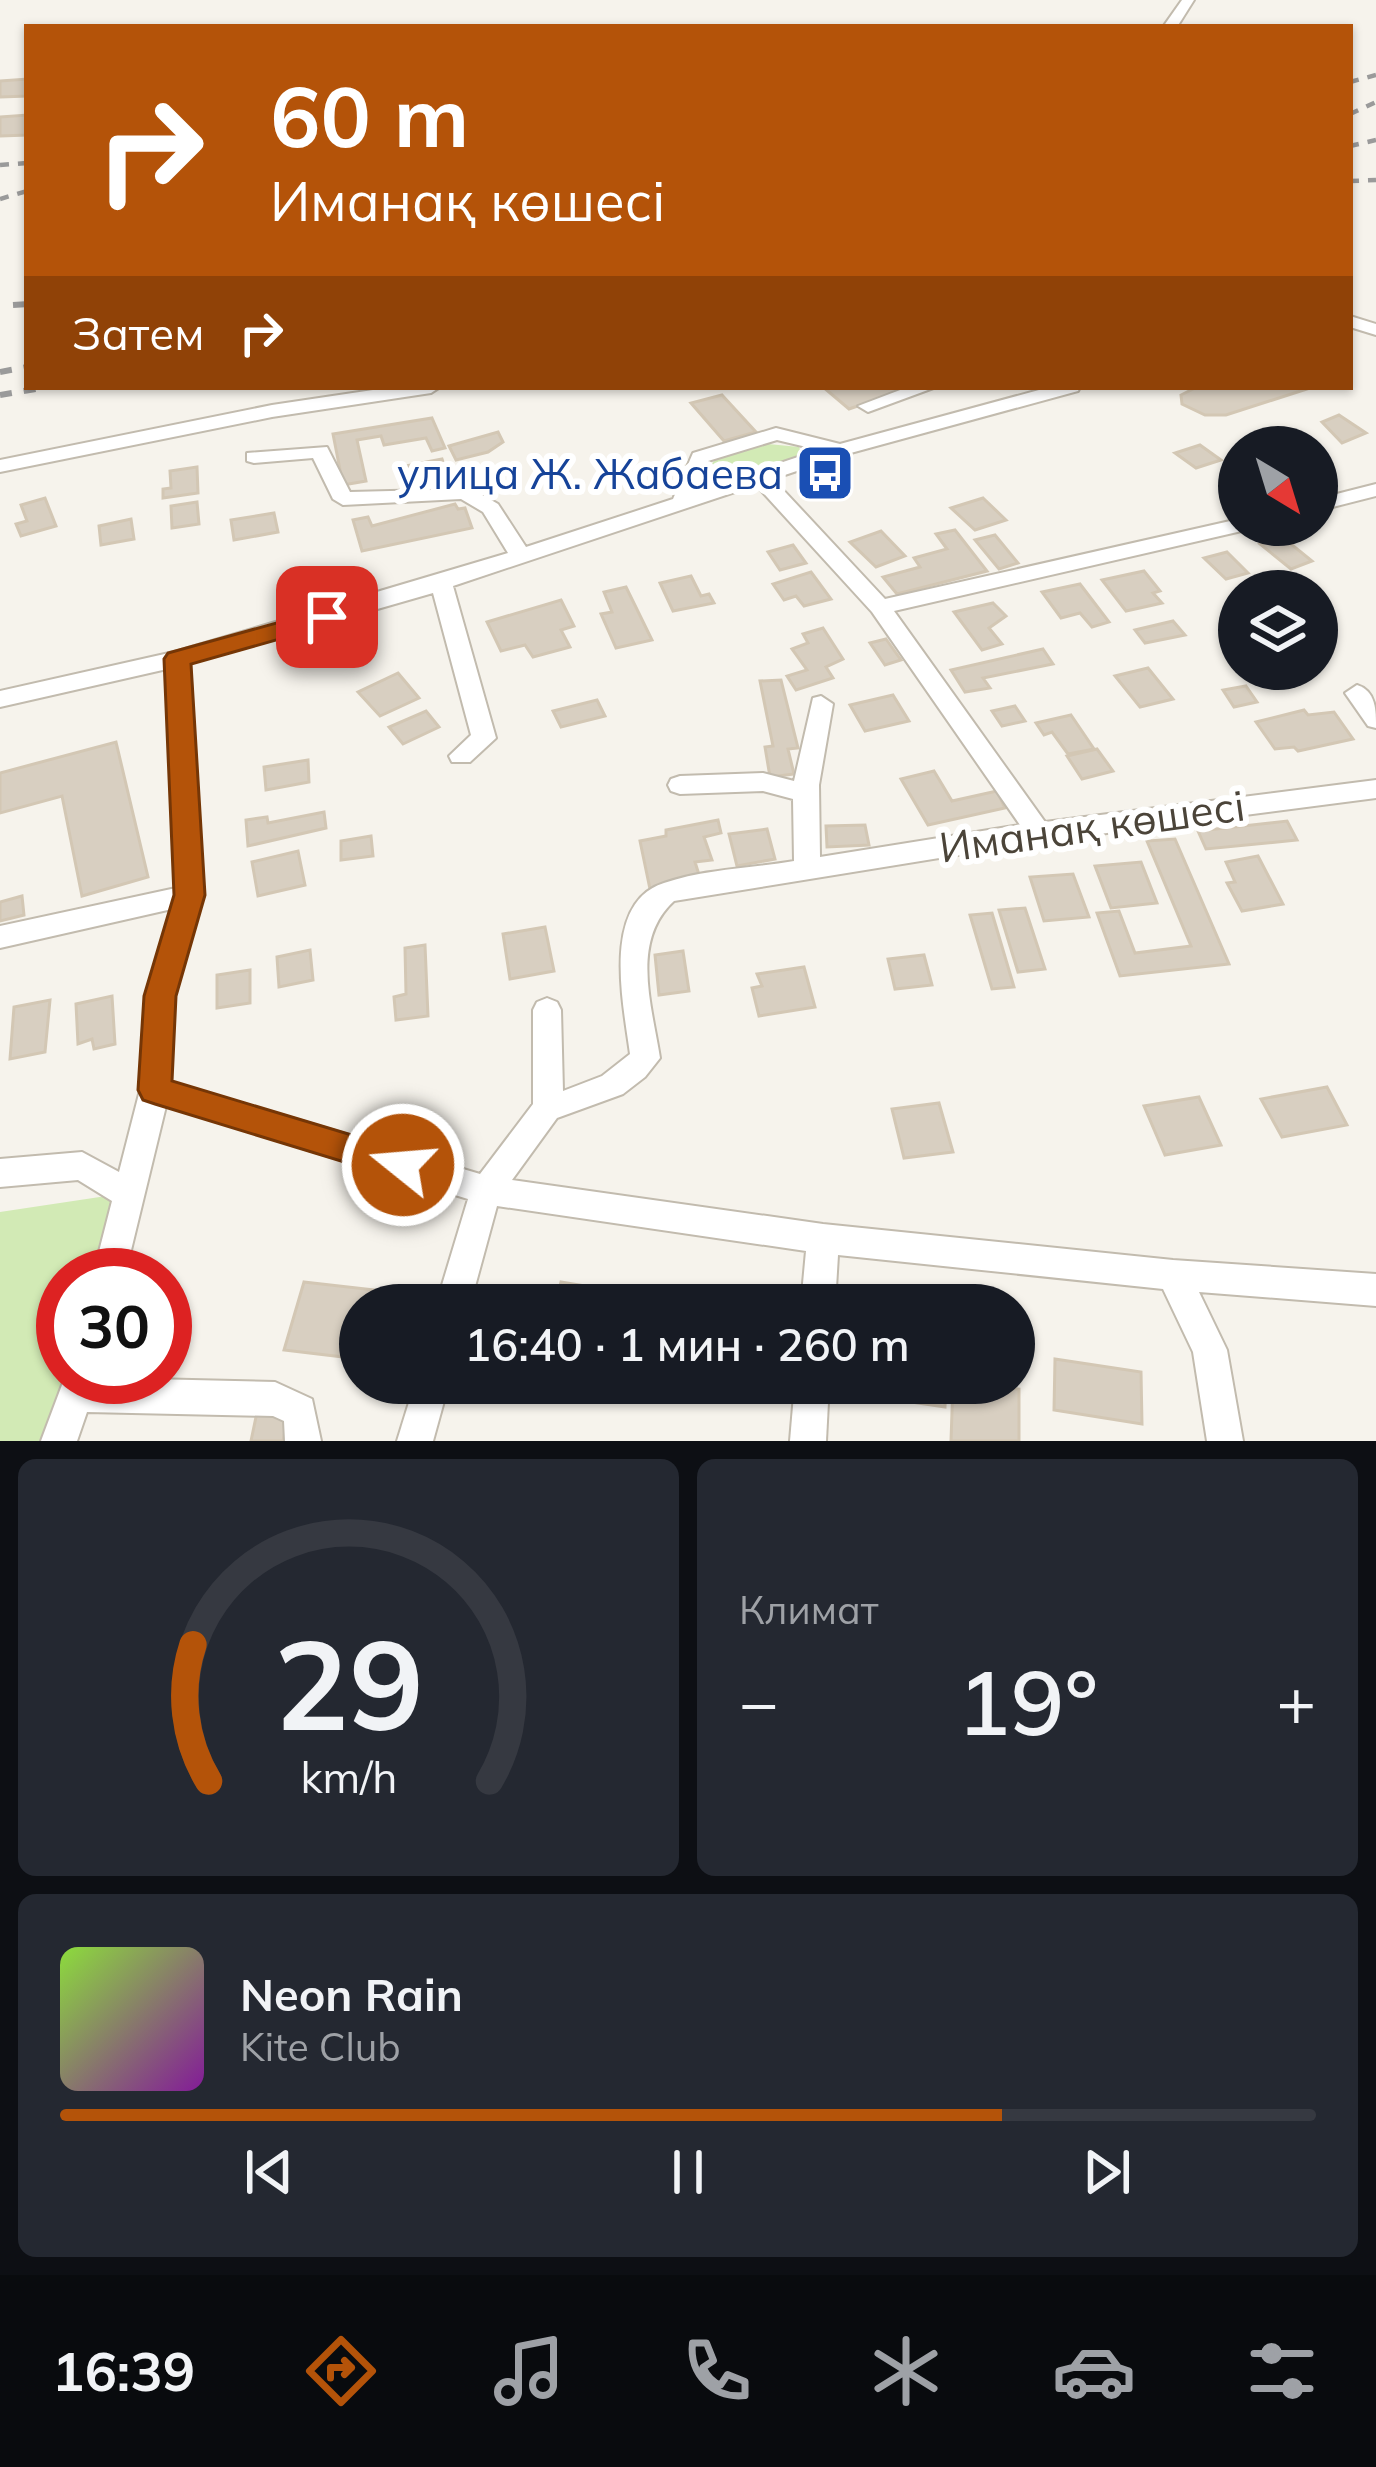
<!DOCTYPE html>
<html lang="ru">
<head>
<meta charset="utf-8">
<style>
	:root { --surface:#171b24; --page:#242831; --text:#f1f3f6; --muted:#9ea1a6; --line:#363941; --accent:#b45309 }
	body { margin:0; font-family:Mulish,sans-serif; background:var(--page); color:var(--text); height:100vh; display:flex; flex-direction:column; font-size:45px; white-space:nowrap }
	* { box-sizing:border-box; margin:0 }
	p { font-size:39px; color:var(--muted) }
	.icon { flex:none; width:66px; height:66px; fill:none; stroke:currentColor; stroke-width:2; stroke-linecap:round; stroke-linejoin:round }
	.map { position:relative; height:1441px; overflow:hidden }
	.sheet { display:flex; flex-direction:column; gap:18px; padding:18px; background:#0d0f14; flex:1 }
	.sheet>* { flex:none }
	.banner { position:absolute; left:24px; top:24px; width:1329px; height:366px; border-radius:0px; box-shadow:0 3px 9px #0004; background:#b45309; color:#fff; overflow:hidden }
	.needle { width:78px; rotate:142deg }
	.fabs { position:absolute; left:1218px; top:426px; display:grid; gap:24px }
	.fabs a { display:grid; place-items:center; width:120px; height:120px; border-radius:50%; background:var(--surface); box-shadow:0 3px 9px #0004; font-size:60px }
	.speed { position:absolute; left:36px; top:1248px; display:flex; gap:24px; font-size:60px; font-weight:700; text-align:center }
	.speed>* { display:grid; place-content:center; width:156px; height:156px; border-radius:50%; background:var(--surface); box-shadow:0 3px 9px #0004; line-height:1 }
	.speed .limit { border:18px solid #d22; background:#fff; color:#111 }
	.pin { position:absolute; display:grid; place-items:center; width:102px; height:102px; color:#fff; margin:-51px; border-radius:24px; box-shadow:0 6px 18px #0006 }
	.me { position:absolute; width:132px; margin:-66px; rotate:287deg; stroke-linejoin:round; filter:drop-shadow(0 0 9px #0008) }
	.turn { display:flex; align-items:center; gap:42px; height:252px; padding:0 48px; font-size:54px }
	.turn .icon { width:156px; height:156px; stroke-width:2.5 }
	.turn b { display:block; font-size:84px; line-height:102px }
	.then { display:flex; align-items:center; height:114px; padding:0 48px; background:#0003; gap:24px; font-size:45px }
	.big { font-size:90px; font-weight:600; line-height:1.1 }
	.sheet .widget { flex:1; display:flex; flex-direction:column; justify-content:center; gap:18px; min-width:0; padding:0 42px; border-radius:18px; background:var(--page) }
	.sheet .dial { align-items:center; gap:0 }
	.dial svg { height:312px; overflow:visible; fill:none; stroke:var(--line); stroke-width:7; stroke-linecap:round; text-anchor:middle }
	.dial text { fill:var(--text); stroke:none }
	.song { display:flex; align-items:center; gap:36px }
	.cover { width:144px; height:144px; border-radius:18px; background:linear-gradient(135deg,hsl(90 70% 55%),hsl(290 70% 35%)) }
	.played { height:12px; border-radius:6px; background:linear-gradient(90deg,var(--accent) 75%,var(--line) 75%) }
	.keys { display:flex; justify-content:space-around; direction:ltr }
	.heat { display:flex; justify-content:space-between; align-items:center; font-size:66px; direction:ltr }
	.sheet .tiles { flex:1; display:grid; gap:18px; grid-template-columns:1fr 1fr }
	.widget:last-child { grid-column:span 2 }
	.trip { position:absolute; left:339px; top:1284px; width:696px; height:120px; border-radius:60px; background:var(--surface); box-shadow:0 3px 9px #0004; font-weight:600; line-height:120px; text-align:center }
	.tabs { display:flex; height:192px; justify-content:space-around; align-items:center; background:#090b0e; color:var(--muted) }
	.tabs .icon { width:84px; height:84px }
	.tabs .active { color:var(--accent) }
	.tabs b { font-size:54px; color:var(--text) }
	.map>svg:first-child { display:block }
	.green { fill:#d2eab5 }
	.building { fill:#d8cfc1; stroke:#d3c7b4; stroke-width:3 }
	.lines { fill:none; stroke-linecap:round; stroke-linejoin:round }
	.minor-casing { stroke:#c2bbae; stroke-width:4 }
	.minor { fill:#fff; fill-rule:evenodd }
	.rail-far1 { stroke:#9a9a9a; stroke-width:4.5; stroke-dasharray:9 9; stroke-linecap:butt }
	.rail { stroke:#9a9a9a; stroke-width:6; stroke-dasharray:12 12; stroke-linecap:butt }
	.route { fill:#b45309; stroke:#753606; stroke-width:3 }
	.labels { text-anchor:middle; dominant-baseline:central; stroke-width:12; stroke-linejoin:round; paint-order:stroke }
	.transit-label { font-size:42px; fill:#164399; stroke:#fff; text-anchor:end }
	.street-label { font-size:42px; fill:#4b4439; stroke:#fff }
</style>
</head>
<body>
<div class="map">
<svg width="1376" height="1441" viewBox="0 0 1376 1441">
	<rect width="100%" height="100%" fill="#f6f3ec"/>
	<g class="green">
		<path d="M768,444L799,447L803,457L711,487L702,480L715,459Z"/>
		<path d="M113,1195L94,1275H63V1377H70L55,1441H0V1212Z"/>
	</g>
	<g class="building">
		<path d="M27,79V96L0,97V81Z"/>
		<path d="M27,115V135L0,136V117Z"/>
		<path d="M823,387H913L849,409Z"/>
		<path d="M1197,387H1313L1226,415H1205L1182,404L1181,395Z"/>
		<path d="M722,395L756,432L724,441L691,403Z"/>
		<path d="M1339,415L1366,433L1342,443L1322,422Z"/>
		<path d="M432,418L445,448L432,451L426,438L384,445L381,436L357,440L366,481L343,485L333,434Z"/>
		<path d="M1280,431L1300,447L1264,446L1270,445L1260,438Z"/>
		<path d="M498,432L503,442L488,452L456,460L449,446Z"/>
		<path d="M1200,445L1221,460L1196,468L1175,453Z"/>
		<path d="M442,459L448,476L407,484L401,467Z"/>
		<path d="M197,467L198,493L163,498V489L171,488L170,471Z"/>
		<path d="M45,498L56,526L21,536L16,524L27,521L21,505Z"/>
		<path d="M983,498L1006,520L975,530L951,508Z"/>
		<path d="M197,502L199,524L172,528L171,506Z"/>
		<path d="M455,504L458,509L465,508L472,528L362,551L353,520L368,517L372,526Z"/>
		<path d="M274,513L278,532L234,540L231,520Z"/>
		<path d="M131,519L134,539L101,545L99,526Z"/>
		<path d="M955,530L987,571L897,594L883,577L920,567L914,558L947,549L936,534Z"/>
		<path d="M881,531L905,556L876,567L850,542Z"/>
		<path d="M995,535L1018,563L999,569L975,540Z"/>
		<path d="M1281,536L1312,561L1291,569L1260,544Z"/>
		<path d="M793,545L806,563L780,570L768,552Z"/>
		<path d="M1227,552L1248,573L1226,579L1204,558Z"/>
		<path d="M1144,571L1160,591L1153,593L1162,603L1126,611L1102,580Z"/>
		<path d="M811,572L831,599L804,606L796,596L784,600L773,584Z"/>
		<path d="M691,576L701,596L709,594L714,603L673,611L660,583Z"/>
		<path d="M1080,584L1109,622L1092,627L1080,613L1061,618L1042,592Z"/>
		<path d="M626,587L652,640L616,648L601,614L612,612L604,592Z"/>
		<path d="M561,600L574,626L561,630L570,647L533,657L525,645L501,651L487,622Z"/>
		<path d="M993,603L1006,616L989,628L1002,644L982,650L954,612Z"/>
		<path d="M1173,621L1185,635L1145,643L1135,630Z"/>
		<path d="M823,628L843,659L826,667L833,678L796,690L787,676L807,670L792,649L808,643L803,634Z"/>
		<path d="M886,639L901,660L885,665L870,643Z"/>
		<path d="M1043,649L1053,664L983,678L990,688L965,692L951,670Z"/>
		<path d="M1148,668L1173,699L1140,707L1115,676Z"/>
		<path d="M398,673L419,698L380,716L358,692Z"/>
		<path d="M781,680L798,748L788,749L794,774L770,777L765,747L773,746L760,681Z"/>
		<path d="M1246,686L1257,702L1234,707L1223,690Z"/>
		<path d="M893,695L909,721L865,731L850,705Z"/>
		<path d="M597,700L605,716L561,727L553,711Z"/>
		<path d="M1015,706L1025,721L1002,726L992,711Z"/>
		<path d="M1304,710L1308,715L1334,712L1353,739L1298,751L1294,747L1275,749L1256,722Z"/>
		<path d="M426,711L439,727L403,744L389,727Z"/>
		<path d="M1071,715L1094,749L1068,754L1052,732L1044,735L1036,723Z"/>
		<path d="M116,742L148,877L82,896L62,796L0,813V773Z"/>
		<path d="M1097,749L1113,771L1082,779L1067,756Z"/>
		<path d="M308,760L309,782L266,790L264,767Z"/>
		<path d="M934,771L952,801L997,791L1005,808L928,825L901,779Z"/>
		<path d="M324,812L326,828L248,846L246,820L267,817L268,823Z"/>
		<path d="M718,820L721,833L704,837L712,860L695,862L701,881L650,889L640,841L666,836V830Z"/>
		<path d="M1287,821L1297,840L1206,849L1198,831Z"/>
		<path d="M865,825L869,845L827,847L826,826Z"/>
		<path d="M767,829L775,859L737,866L729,834Z"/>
		<path d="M371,836L373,856L341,860V841Z"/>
		<path d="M1175,839L1229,964L1120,976L1097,913L1119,911L1135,953L1191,946L1147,841Z"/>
		<path d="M298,851L305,885L258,896L252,862Z"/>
		<path d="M1258,856L1283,904L1242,911L1227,883L1235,882L1226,862Z"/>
		<path d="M1141,862L1157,903L1111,908L1095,866Z"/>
		<path d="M1073,874L1089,917L1044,921L1030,877Z"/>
		<path d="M22,896L24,915L0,921V902Z"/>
		<path d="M1025,908L1045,969L1018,972L999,910Z"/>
		<path d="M992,913L1014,987L992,989L970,915Z"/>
		<path d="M545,927L554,971L510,979L503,934Z"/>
		<path d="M425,945L428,1016L396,1020L394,997L406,994L405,948Z"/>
		<path d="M310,950L313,980L279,987L277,957Z"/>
		<path d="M683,951L689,991L659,995L655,955Z"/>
		<path d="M924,955L932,985L895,989L888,959Z"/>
		<path d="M804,967L815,1007L759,1016L752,988L762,986L757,974Z"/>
		<path d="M250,970V1003L217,1008V975Z"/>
		<path d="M112,996L115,1044L94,1049L92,1039L78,1044L76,1004Z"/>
		<path d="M50,1000L45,1052L10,1059L14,1007Z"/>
		<path d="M1327,1087L1347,1125L1282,1137L1261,1099Z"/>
		<path d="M1199,1097L1221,1145L1165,1155L1144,1106Z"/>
		<path d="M939,1103L953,1152L904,1158L892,1109Z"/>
		<path d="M304,1282L401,1293L398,1305H360V1359L284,1350Z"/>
		<path d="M561,1282L603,1289L600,1305H534L536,1296L557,1298Z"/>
		<path d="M657,1294L717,1300V1305H656Z"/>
		<path d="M1014,1319L1025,1320V1363L1014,1361Z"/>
		<path d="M1055,1359L1141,1372L1142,1424L1054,1410Z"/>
		<path d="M886,1383H946L945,1407L884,1398Z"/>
		<path d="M953,1383L1019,1389V1441H951Z"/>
		<path d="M257,1412L288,1415L283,1441H251Z"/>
	</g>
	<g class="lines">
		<g class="minor-casing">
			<g id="minor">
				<path d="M1182,0H1194L1177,27H1163Z"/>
				<path d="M1350,316L1376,324V335L1350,327Z"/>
				<path d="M393,387H440L431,393L272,417L0,472V460L272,405Z"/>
				<path d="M908,387H936L868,412L858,406Z"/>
				<path d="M1050,387H1080L1078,391L847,454L773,479L885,599L1239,519V525H1249L1246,530L894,611L1045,822L1376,780V798L1038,842L674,901C630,941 652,1006 660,1058L645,1077L623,1094L557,1118L512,1180L823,1224L1173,1260L1376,1274V1306L1199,1292L1227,1350L1243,1441H1207L1193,1352L1163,1289L838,1255L835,1305H801L806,1251L497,1206L470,1305H436L468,1199L166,1106L125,1275H93L112,1201L78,1180L0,1187V1159L82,1152L119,1172L140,1090L146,996L172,909L0,948V926L176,888L167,669L0,707V691L178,651L508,553L483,512L461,499L343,505L333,499L313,458L254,463L247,461V453L327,447L350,492L472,489L498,504L526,547L673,499L693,453L776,428L840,444ZM777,440L819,450L696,491L708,461ZM756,485L872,612L1020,825L820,857L819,785L833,704L821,696L813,698L794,781L763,773L680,776L671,779L668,785L671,791L680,794L763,791L793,799L794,861C753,868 704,869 664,883C600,903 624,1007 630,1054L602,1076L563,1091L561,1010L557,1002L547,998L537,1002L533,1010V1104L480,1174L170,1082L174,996L203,895L190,663L433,593L471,735L449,756L452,762H470L496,738L453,586Z"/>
				<path d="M1376,484V496L1317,511V499Z"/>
				<path d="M1357,685C1376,691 1376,710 1376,728L1368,726L1345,693Z"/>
				<path d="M65,1377L275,1382L312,1399L321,1441H285L284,1421L273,1416L87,1412L77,1441H41Z"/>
				<path d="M415,1383H449L433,1441H397Z"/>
				<path d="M795,1383H829L826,1441H790Z"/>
			</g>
		</g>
		<use href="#minor" class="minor"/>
		<g class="rail-far1">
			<path d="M1350,82L1376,75"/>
			<path d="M1350,114L1376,102"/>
			<path d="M1350,146L1376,140"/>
			<path d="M0,165L27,163"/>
			<path d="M1350,181L1376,180"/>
			<path d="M0,199L27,191"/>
		</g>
		<g class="rail">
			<path d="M13,305L27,304"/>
			<path d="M0,372L27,367"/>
			<path d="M0,395L47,387"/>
		</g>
	</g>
	<path class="route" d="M327,609L336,611L340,617L336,623L191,664L205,895L176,996L172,1081L415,1154L420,1165L415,1176L403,1180L155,1104L143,1100L138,1090L144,996L174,895L164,659L168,653Z"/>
	<defs>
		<g id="bus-square" transform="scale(3)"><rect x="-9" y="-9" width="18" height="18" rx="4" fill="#1a4fb4" stroke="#fff"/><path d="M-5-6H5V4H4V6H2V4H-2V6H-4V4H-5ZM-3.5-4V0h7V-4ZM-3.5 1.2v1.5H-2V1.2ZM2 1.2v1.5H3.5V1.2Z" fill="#fff"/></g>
	</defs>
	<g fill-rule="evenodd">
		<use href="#bus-square" x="825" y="473"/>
	</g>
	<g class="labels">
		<g class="transit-label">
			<text x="783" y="473">улица Ж. Жабаева</text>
		</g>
		<g class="street-label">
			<text transform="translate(1092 826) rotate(-8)">Иманақ көшесі</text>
		</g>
	</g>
</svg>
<div class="fabs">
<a><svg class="needle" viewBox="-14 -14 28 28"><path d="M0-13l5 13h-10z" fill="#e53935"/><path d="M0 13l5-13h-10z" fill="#9ea1a6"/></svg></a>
<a><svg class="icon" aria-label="layers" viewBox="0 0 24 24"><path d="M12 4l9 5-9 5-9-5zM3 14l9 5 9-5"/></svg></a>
</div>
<div class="speed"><div class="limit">30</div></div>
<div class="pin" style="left:327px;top:617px;background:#d93025"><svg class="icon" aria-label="arrive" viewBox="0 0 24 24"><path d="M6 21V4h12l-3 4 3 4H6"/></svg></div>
<svg class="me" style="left:403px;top:1165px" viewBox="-20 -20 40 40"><circle r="17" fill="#b45309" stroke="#fff" stroke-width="3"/><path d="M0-11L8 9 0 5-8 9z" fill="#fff"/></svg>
<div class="trip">16:40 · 1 мин · 260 m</div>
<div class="banner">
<div class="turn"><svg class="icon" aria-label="right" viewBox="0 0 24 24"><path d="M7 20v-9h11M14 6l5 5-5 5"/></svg><div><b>60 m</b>Иманақ көшесі</div></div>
<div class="then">Затем<svg class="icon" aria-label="right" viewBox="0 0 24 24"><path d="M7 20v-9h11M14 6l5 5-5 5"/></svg></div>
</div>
</div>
<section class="sheet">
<div class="tiles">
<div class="widget dial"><svg viewBox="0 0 100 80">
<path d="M14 69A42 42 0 1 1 86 69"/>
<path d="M14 69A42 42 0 0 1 10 34" stroke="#b45309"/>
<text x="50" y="56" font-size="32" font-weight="700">29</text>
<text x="50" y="72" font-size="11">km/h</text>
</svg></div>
<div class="widget"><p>Климат</p>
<div class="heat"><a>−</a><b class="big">19°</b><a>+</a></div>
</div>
<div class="widget">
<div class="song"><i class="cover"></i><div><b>Neon Rain</b><p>Kite Club</p></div></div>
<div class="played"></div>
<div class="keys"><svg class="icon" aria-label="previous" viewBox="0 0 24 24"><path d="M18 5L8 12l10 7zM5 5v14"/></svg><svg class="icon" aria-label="pause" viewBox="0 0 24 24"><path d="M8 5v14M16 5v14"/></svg><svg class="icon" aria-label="next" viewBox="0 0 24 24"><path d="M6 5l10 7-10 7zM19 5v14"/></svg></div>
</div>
</div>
</section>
<nav class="tabs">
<b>16:39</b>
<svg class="icon active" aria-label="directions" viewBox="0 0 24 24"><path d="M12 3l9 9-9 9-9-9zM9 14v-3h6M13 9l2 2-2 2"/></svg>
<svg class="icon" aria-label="music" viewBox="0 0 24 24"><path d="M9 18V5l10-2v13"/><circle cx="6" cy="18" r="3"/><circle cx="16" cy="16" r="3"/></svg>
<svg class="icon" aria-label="phone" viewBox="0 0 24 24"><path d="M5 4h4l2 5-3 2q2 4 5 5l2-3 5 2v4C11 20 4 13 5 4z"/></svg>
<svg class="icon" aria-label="climate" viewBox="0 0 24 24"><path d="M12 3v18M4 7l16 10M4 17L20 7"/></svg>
<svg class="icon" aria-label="car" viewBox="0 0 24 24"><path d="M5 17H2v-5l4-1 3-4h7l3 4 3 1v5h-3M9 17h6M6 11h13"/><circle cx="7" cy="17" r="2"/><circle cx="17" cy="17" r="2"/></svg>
<svg class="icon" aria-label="filters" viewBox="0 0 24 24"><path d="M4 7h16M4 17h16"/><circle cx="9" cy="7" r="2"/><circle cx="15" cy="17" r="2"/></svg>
</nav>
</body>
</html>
